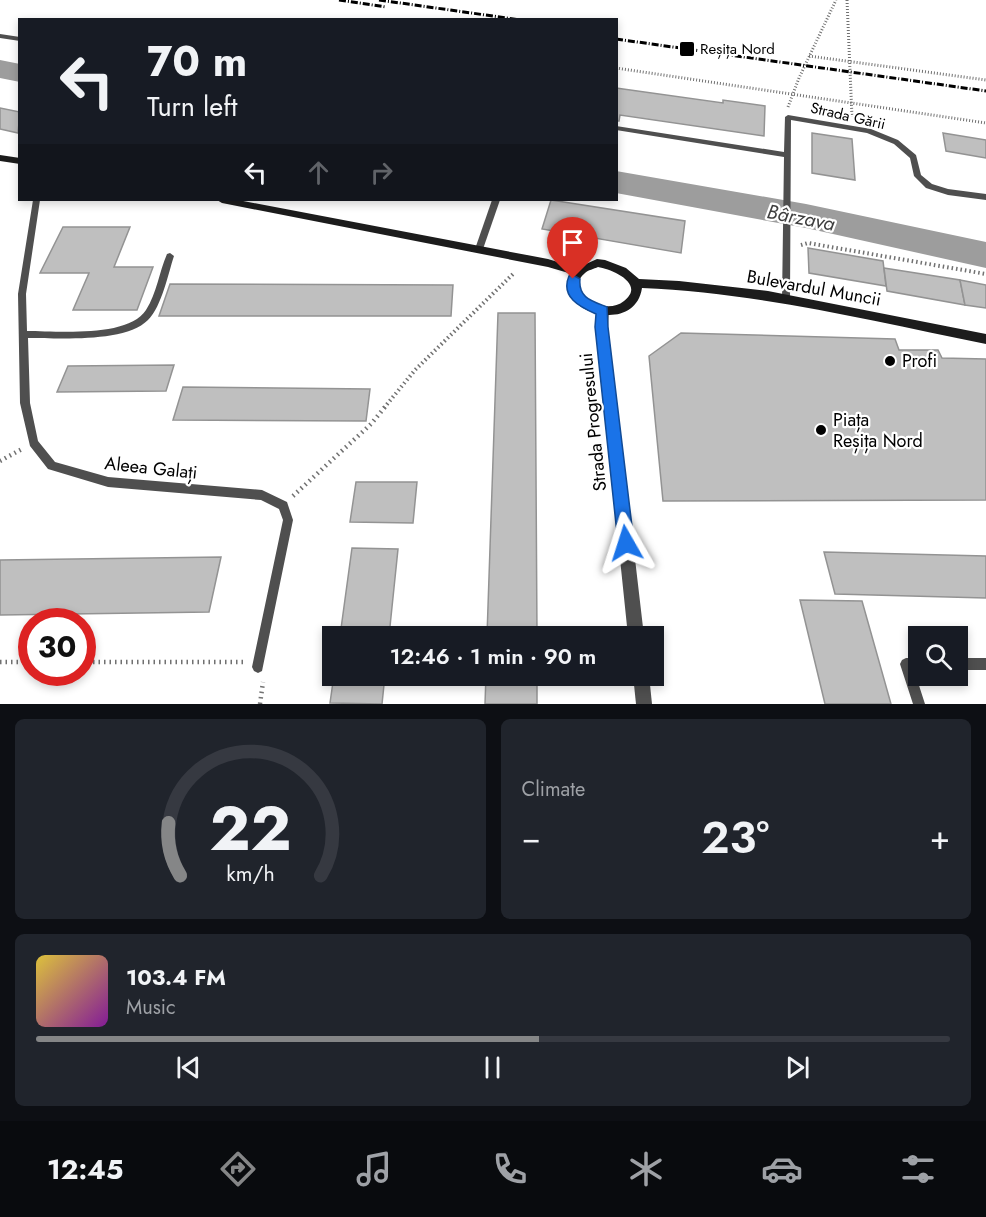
<!DOCTYPE html>
<html lang="en">
<head>
<meta charset="utf-8">
<style>
	:root { --surface:#171b24; --page:#20242c; --text:#f1f3f6; --muted:#9ea1a6; --line:#363941; --accent:#858687 }
	body { margin:0; font-family:Jost,sans-serif; background:var(--page); color:var(--text); height:100vh; display:flex; flex-direction:column; font-size:22px; white-space:nowrap }
	* { box-sizing:border-box; margin:0 }
	p { font-size:20px; color:var(--muted) }
	.icon { flex:none; width:33px; height:33px; fill:none; stroke:currentColor; stroke-width:2; stroke-linecap:round; stroke-linejoin:round }
	.map { position:relative; height:704px; overflow:hidden }
	.drawer { display:flex; flex-direction:column; gap:15px; padding:15px; background:#0d0f14; flex:1 }
	.drawer>* { flex:none }
	.guide { position:absolute; left:18px; top:18px; width:600px; height:183px; border-radius:0px; box-shadow:0 3px 9px #0003; background:#171b24; color:var(--text); overflow:hidden }
	.tools { position:absolute; left:908px; top:626px; display:grid; gap:12px }
	.tools a { display:grid; place-items:center; width:60px; height:60px; border-radius:0px; background:var(--surface); box-shadow:0 3px 9px #0003; font-size:30px }
	.speed { position:absolute; left:18px; top:608px; display:flex; gap:12px; font-size:30px; font-weight:700; text-align:center }
	.speed>* { display:grid; place-content:center; width:78px; height:78px; border-radius:50%; background:var(--surface); box-shadow:0 3px 9px #0003; line-height:1 }
	.speed .limit { border:9px solid #d22; background:#fff; color:#111 }
	.pin { position:absolute; display:grid; place-items:center; width:51px; height:51px; color:#fff; margin:-62px -26px; border-radius:50% 50% 50% 0; rotate:-45deg; box-shadow:0 0 6px #0007 }
	.pin .icon { rotate:45deg }
	.me { position:absolute; width:66px; margin:-33px; rotate:354deg; stroke-linejoin:round; filter:drop-shadow(0 0 4px #0008) }
	.turn { display:flex; align-items:center; gap:21px; height:126px; padding:0 30px; font-size:27px }
	.turn .icon { width:78px; height:78px; stroke-width:2.5 }
	.turn b { display:block; font-size:42px; line-height:51px }
	.lanes { display:flex; align-items:center; height:57px; padding:0 30px; background:#0003; justify-content:center; gap:30px; direction:ltr }
	.lanes .off { opacity:.35 }
	.big { font-size:45px; font-weight:600; line-height:1.1 }
	.drawer .card { flex:1; display:flex; flex-direction:column; justify-content:center; gap:9px; min-width:0; padding:0 21px; border-radius:9px; background:var(--page) }
	.drawer .dial { align-items:center; gap:0 }
	.dial svg { height:156px; overflow:visible; fill:none; stroke:var(--line); stroke-width:7; stroke-linecap:round; text-anchor:middle }
	.dial text { fill:var(--text); stroke:none }
	.song { display:flex; align-items:center; gap:18px }
	.cover { width:72px; height:72px; border-radius:9px; background:linear-gradient(135deg,hsl(50 70% 55%),hsl(290 70% 35%)) }
	.played { height:6px; border-radius:3px; background:linear-gradient(90deg,var(--accent) 55%,var(--line) 55%) }
	.keys { display:flex; justify-content:space-around; direction:ltr }
	.heat { display:flex; justify-content:space-between; align-items:center; font-size:33px; direction:ltr }
	.drawer .tiles { flex:1; display:grid; gap:15px; grid-template-columns:1fr 1fr }
	.card:last-child { grid-column:span 2 }
	.trip { position:absolute; left:322px; top:626px; width:342px; height:60px; border-radius:0px; background:var(--surface); box-shadow:0 3px 9px #0003; font-weight:600; line-height:60px; text-align:center }
	.tabs { display:flex; height:96px; justify-content:space-around; align-items:center; background:#090b0e; color:var(--muted) }
	.tabs .icon { width:42px; height:42px }
	.tabs .current { color:var(--accent) }
	.tabs b { font-size:27px; color:var(--text) }
	.map>svg:first-child { display:block }
	.lines { fill:none; stroke-linecap:round; stroke-linejoin:round }
	.river { fill:#9d9d9d; fill-rule:evenodd }
	.building { fill:#bfbfbf; stroke:#939393; stroke-width:1.5 }
	.path-far2 { stroke:#717171; stroke-width:3; stroke-dasharray:1 2; stroke-linecap:butt }
	.path-far1 { stroke:#717171; stroke-width:4; stroke-dasharray:1.5 3; stroke-linecap:butt }
	.path { stroke:#717171; stroke-width:4.5; stroke-dasharray:1.5 4; stroke-linecap:butt }
	.lane { fill:#4f4f4f; fill-rule:evenodd }
	.street { fill:#4f4f4f; fill-rule:evenodd }
	.secondary { fill:#1c1c1c; fill-rule:evenodd }
	.rail { stroke:#000; stroke-width:3; stroke-dasharray:7 2 1 2; stroke-linecap:butt }
	.path-bridge { stroke:#717171; stroke-width:3; stroke-dasharray:1 2; stroke-linecap:butt }
	.route { fill:#1a73e8; stroke:#114b97; stroke-width:1.5 }
	.poi-dot { fill:#000; stroke:#fff; stroke-width:2 }
	.labels { text-anchor:middle; dominant-baseline:central; stroke-width:4.5; stroke-linejoin:round; paint-order:stroke }
	.far-poi-label { font-size:15px; fill:#000; stroke:#fff; text-anchor:start }
	.far-street-label { font-size:15px; fill:#000; stroke:#fff }
	.street-label { font-size:18px; fill:#000; stroke:#fff }
	.poi-label { font-size:18px; fill:#000; stroke:#fff; text-anchor:start }
	.water-label { font-size:20px; font-style:italic; fill:#3e3e3e; stroke:#fff }
</style>
</head>
<body>
<div class="map">
<svg width="986" height="704" viewBox="0 0 986 704">
	<rect width="100%" height="100%" fill="#fff"/>
	<g class="lines">
		<g class="river">
			<path d="M0,60L20,64V82L0,78Z"/>
			<path d="M616,171L806,204L986,242V268L806,228L616,193Z"/>
		</g>
	</g>
	<g class="building">
		<path d="M616,88L723,103V100L765,106L764,136L620,115L619,121H616Z"/>
		<path d="M0,108L20,112L18,133L0,129Z"/>
		<path d="M812,133L852,139L855,180L812,173Z"/>
		<path d="M943,133L986,140V158L946,151Z"/>
		<path d="M551,200L685,221L681,253L542,229Z"/>
		<path d="M63,227H130L114,267H153L137,310H73L89,273H40Z"/>
		<path d="M808,248L883,261L886,286L809,273Z"/>
		<path d="M884,268L960,280L965,305L887,291Z"/>
		<path d="M960,280L986,285V308L965,305Z"/>
		<path d="M170,284L453,285L451,316H159Z"/>
		<path d="M498,313H535L537,636H487Z"/>
		<path d="M681,333L895,339L899,350H938L942,358L986,359V500L663,501L649,356Z"/>
		<path d="M174,365L166,391L57,392L68,366Z"/>
		<path d="M183,387L370,389L366,421L173,420Z"/>
		<path d="M356,482H417L413,523L350,522Z"/>
		<path d="M352,548L398,549L389,636H340Z"/>
		<path d="M824,552L986,556V598L835,594Z"/>
		<path d="M221,557L209,612L0,615V560Z"/>
		<path d="M800,600L862,601L891,704H825Z"/>
		<path d="M334,675H385L382,704L330,703Z"/>
		<path d="M486,675H537V704H485Z"/>
	</g>
	<g class="lines">
		<g class="path-far2">
			<path d="M809,56L986,80"/>
			<path d="M616,68L986,123"/>
			<path d="M788,107L799,78L836,0"/>
		</g>
		<g class="path-far1">
			<path d="M801,245L808,243L986,274"/>
			<path d="M384,408L415,370L514,273"/>
		</g>
		<g class="path">
			<path d="M0,461L22,449"/>
			<path d="M293,496L371,424L385,407"/>
			<path d="M0,662H32"/>
			<path d="M82,662H244"/>
			<path d="M260,704L263,682"/>
		</g>
		<g class="lane">
			<path d="M0,34L20,37V41L0,38Z"/>
			<path d="M788,115L871,129L898,140L916,155L921,175L932,184L948,189L986,194V200L948,195L926,188L914,176L910,158L894,144L867,133L791,120L790,300L786,303L783,302L782,300L784,157L616,130V126L784,152L785,117Z"/>
			<path d="M33,200H40L26,294L27,331C57,331 128,338 146,310C157,293 159,272 167,254L170,253L174,256C168,274 162,306 148,320C125,343 59,338 28,338L30,403L38,441L55,462L108,477L262,490L287,502L293,520L262,671L258,673L254,671L252,667L283,520L279,509L261,500L108,487L48,469L30,446L20,403L18,294Z"/>
			<path d="M492,200H500L483,249L479,252L475,249Z"/>
			<path d="M906,658H918V670H914L925,704H913L900,664L902,660Z"/>
			<rect x="957" y="658" width="29" height="12"/>
		</g>
		<g class="street">
			<path d="M603,306L609,311L608,327L644,636H628L596,327L597,311Z"/>
			<path d="M633,675H649L652,704H636Z"/>
		</g>
		<g class="secondary">
			<path d="M0,155L20,158V164L0,161Z"/>
			<path d="M217,200H238L548,259L577,268L597,259L605,260L626,268L639,279L679,281L768,291L986,334V344C872,321 759,293 642,288C634,339 548,308 572,274L548,267L222,203ZM598,267C612,269 646,284 624,301C603,318 563,290 585,273C588,270 594,269 598,267Z"/>
		</g>
		<g class="rail">
			<path d="M339,0L386,7"/>
			<path d="M379,0L521,20"/>
			<path d="M616,39L986,91"/>
		</g>
		<path class="path-bridge" d="M847,0L852,117"/>
	</g>
	<path class="route" d="M573,275L580,279C578,298 592,301 607,307L608,327L634,543L632,548L626,551L620,548L618,543L595,327L596,314C580,307 560,297 569,276Z"/>
	<g class="poi-dot">
		<rect x="679" y="41" width="16" height="16" rx="3"/>
		<circle cx="890" cy="361" r="6"/>
		<circle cx="821" cy="430" r="6"/>
	</g>
	<g class="labels">
		<g class="far-poi-label">
			<text x="700" y="49">Reșița Nord</text>
		</g>
		<g class="far-street-label">
			<text transform="translate(848 116) rotate(13)">Strada Gării</text>
		</g>
		<g class="street-label">
			<text transform="translate(814 288) rotate(10)">Bulevardul Muncii</text>
			<text transform="translate(593 422) rotate(-96)">Strada Progresului</text>
			<text transform="translate(151 468) rotate(6)">Aleea Galați</text>
		</g>
		<g class="poi-label">
			<text x="902" y="361">Profi</text>
			<text x="833" y="420">Piața<tspan x="833" dy="21">Reșița Nord</tspan></text>
		</g>
		<g class="water-label">
			<text transform="translate(801 218) rotate(11)">Bârzava</text>
		</g>
	</g>
</svg>
<div class="tools">
<a><svg class="icon" aria-label="search" viewBox="0 0 24 24"><circle cx="10" cy="10" r="6"/><path d="M15 15l6 6"/></svg></a>
</div>
<div class="speed"><div class="limit">30</div></div>
<div class="pin" style="left:573px;top:279px;background:#d93025"><svg class="icon" aria-label="arrive" viewBox="0 0 24 24"><path d="M6 21V4h12l-3 4 3 4H6"/></svg></div>
<svg class="me" style="left:626px;top:543px" viewBox="-20 -20 40 40"><path d="M0-17L14 15 0 8-14 15z" fill="#1a73e8" stroke="#fff" stroke-width="4"/></svg>
<div class="trip">12:46 · 1 min · 90 m</div>
<div class="guide">
<div class="turn"><svg class="icon" aria-label="left" viewBox="0 0 24 24"><path d="M17 20v-9H6M10 6l-5 5 5 5"/></svg><div><b>70 m</b>Turn left</div></div>
<div class="lanes"><svg class="icon" aria-label="left" viewBox="0 0 24 24"><path d="M17 20v-9H6M10 6l-5 5 5 5"/></svg><svg class="icon off" aria-label="ahead" viewBox="0 0 24 24"><path d="M12 20V5M6 11l6-6 6 6"/></svg><svg class="icon off" aria-label="right" viewBox="0 0 24 24"><path d="M7 20v-9h11M14 6l5 5-5 5"/></svg></div>
</div>
</div>
<section class="drawer">
<div class="tiles">
<div class="card dial"><svg viewBox="0 0 100 80">
<path d="M14 69A42 42 0 1 1 86 69"/>
<path d="M14 69A42 42 0 0 1 8 42" stroke="#858687"/>
<text x="50" y="56" font-size="32" font-weight="700">22</text>
<text x="50" y="72" font-size="11">km/h</text>
</svg></div>
<div class="card"><p>Climate</p>
<div class="heat"><a>−</a><b class="big">23°</b><a>+</a></div>
</div>
<div class="card">
<div class="song"><i class="cover"></i><div><b>103.4 FM</b><p>Music</p></div></div>
<div class="played"></div>
<div class="keys"><svg class="icon" aria-label="previous" viewBox="0 0 24 24"><path d="M18 5L8 12l10 7zM5 5v14"/></svg><svg class="icon" aria-label="pause" viewBox="0 0 24 24"><path d="M8 5v14M16 5v14"/></svg><svg class="icon" aria-label="next" viewBox="0 0 24 24"><path d="M6 5l10 7-10 7zM19 5v14"/></svg></div>
</div>
</div>
</section>
<nav class="tabs">
<b>12:45</b>
<svg class="icon current" aria-label="directions" viewBox="0 0 24 24"><path d="M12 3l9 9-9 9-9-9zM9 14v-3h6M13 9l2 2-2 2"/></svg>
<svg class="icon" aria-label="music" viewBox="0 0 24 24"><path d="M9 18V5l10-2v13"/><circle cx="6" cy="18" r="3"/><circle cx="16" cy="16" r="3"/></svg>
<svg class="icon" aria-label="phone" viewBox="0 0 24 24"><path d="M5 4h4l2 5-3 2q2 4 5 5l2-3 5 2v4C11 20 4 13 5 4z"/></svg>
<svg class="icon" aria-label="climate" viewBox="0 0 24 24"><path d="M12 3v18M4 7l16 10M4 17L20 7"/></svg>
<svg class="icon" aria-label="car" viewBox="0 0 24 24"><path d="M5 17H2v-5l4-1 3-4h7l3 4 3 1v5h-3M9 17h6M6 11h13"/><circle cx="7" cy="17" r="2"/><circle cx="17" cy="17" r="2"/></svg>
<svg class="icon" aria-label="filters" viewBox="0 0 24 24"><path d="M4 7h16M4 17h16"/><circle cx="9" cy="7" r="2"/><circle cx="15" cy="17" r="2"/></svg>
</nav>
</body>
</html>
